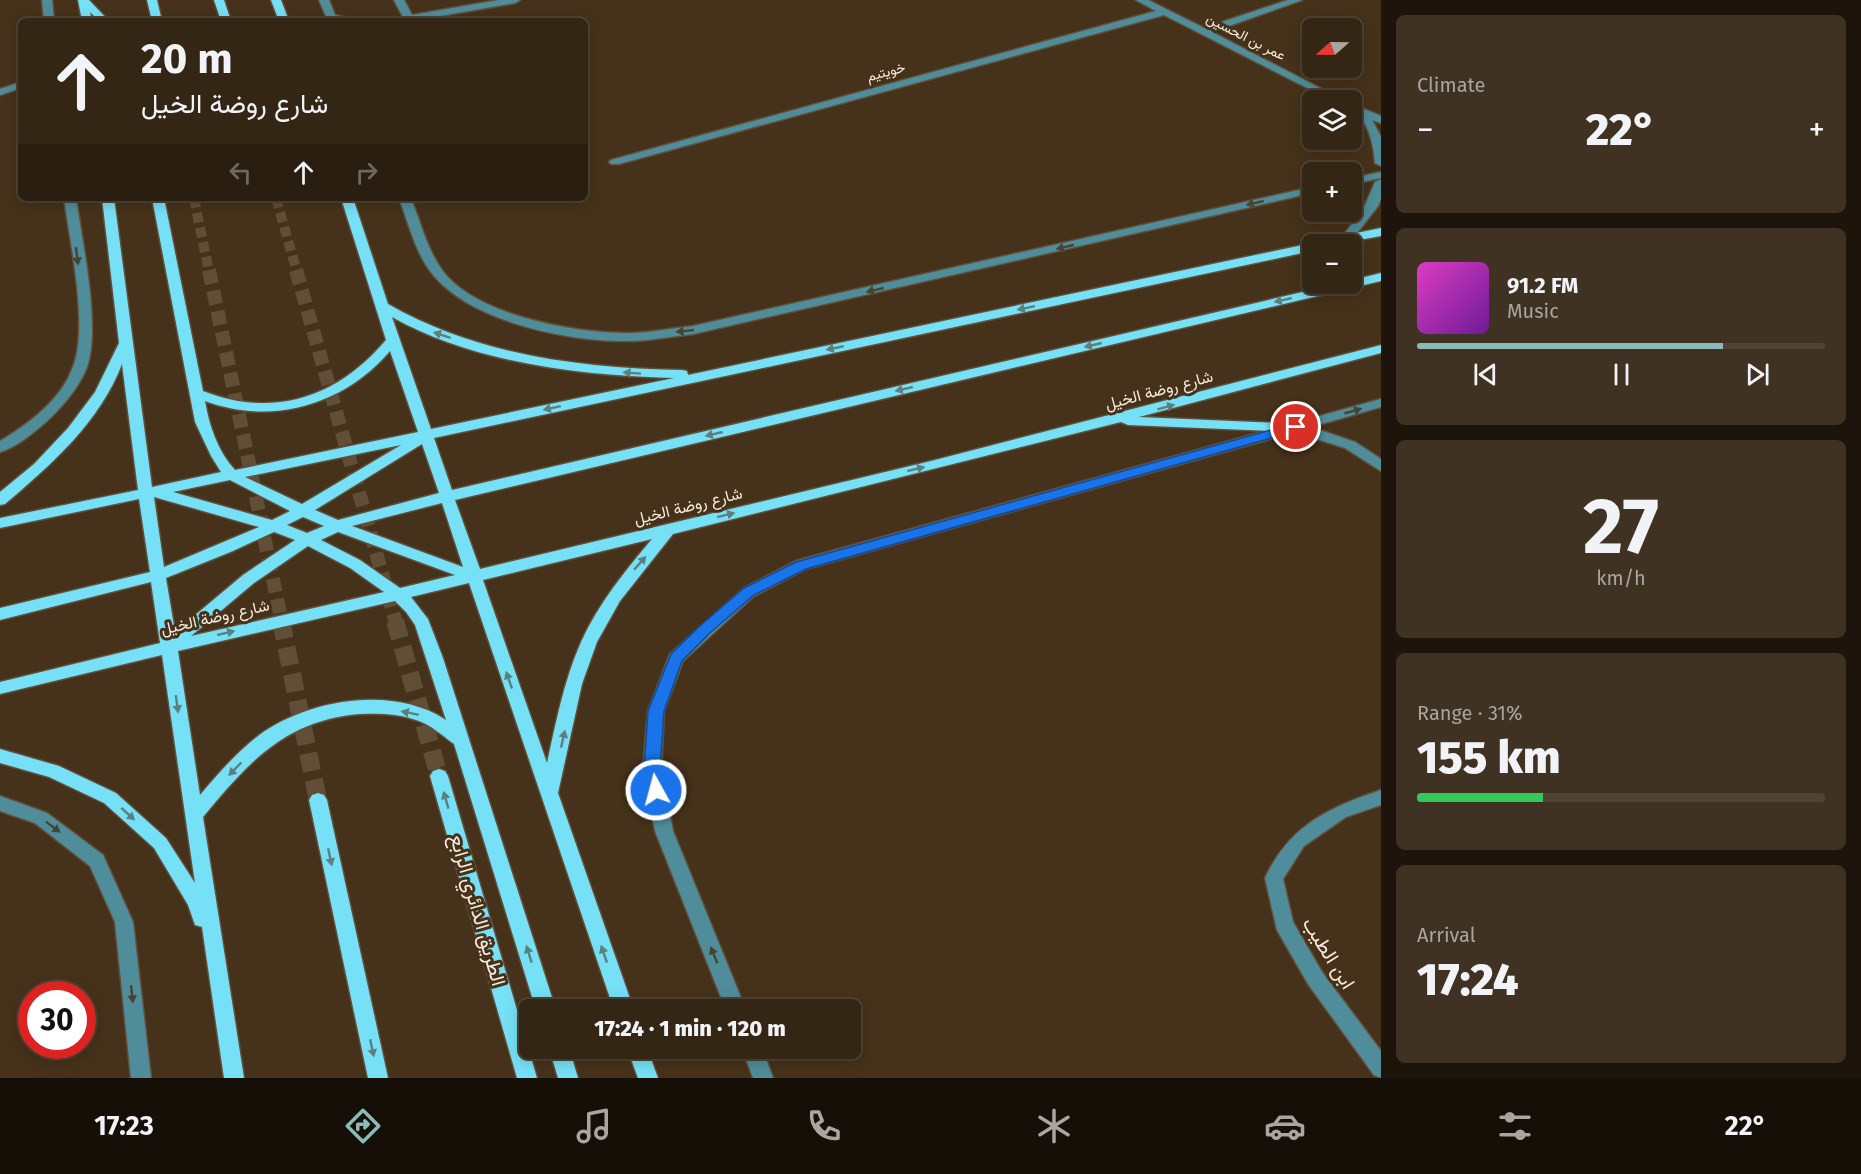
<!DOCTYPE html>
<html lang="en">
<head>
<meta charset="utf-8">
<style>
	:root { --surface:#342614; --page:#3f3222; --text:#f1f3f6; --muted:#a9a5a0; --line:#4e4334; --accent:#8bbbb9 }
	body { margin:0; font-family:"Fira Sans",Vazirmatn,sans-serif; background:var(--page); color:var(--text); height:100vh; display:flex; flex-direction:column; font-size:22px; white-space:nowrap }
	* { box-sizing:border-box; margin:0 }
	p { font-size:20px; color:var(--muted) }
	.icon { flex:none; width:33px; height:33px; fill:none; stroke:currentColor; stroke-width:2; stroke-linecap:round; stroke-linejoin:round }
	.map { position:relative; flex:1; overflow:hidden }
	.sheet { display:flex; flex-direction:column; gap:15px; padding:15px; background:#1d150b; width:480px }
	.sheet>* { flex:none }
	.top-card { position:absolute; left:18px; top:18px; width:570px; height:183px; border-radius:9px; box-shadow:0 3px 15px #0003,0 0 0 2px var(--line); background:#342614; color:var(--text); overflow:hidden }
	.needle { width:39px; rotate:250deg }
	.fabs { position:absolute; left:1302px; top:18px; display:grid; gap:12px }
	.fabs a { display:grid; place-items:center; width:60px; height:60px; border-radius:9px; background:var(--surface); box-shadow:0 3px 15px #0003,0 0 0 2px var(--line); font-size:30px }
	.speed { position:absolute; left:18px; top:981px; display:flex; gap:12px; font-size:30px; font-weight:700; text-align:center }
	.speed>* { display:grid; place-content:center; width:78px; height:78px; border-radius:50%; background:var(--surface); box-shadow:0 3px 15px #0003,0 0 0 2px var(--line); line-height:1 }
	.speed .limit { border:9px solid #d22; background:#fff; color:#111 }
	.pin { position:absolute; display:grid; place-items:center; width:51px; height:51px; color:#fff; margin:-26px; border:3px solid #fff; border-radius:50%; box-shadow:0 2px 6px #0007 }
	.me { position:absolute; width:66px; margin:-33px; rotate:353deg; stroke-linejoin:round; filter:drop-shadow(0 0 4px #0008) }
	.turn { display:flex; align-items:center; gap:21px; height:126px; padding:0 24px; font-size:27px }
	.turn .icon { width:78px; height:78px; stroke-width:2.5 }
	.turn b { display:block; font-size:42px; line-height:51px }
	.lanes { display:flex; align-items:center; height:57px; padding:0 24px; background:#0003; justify-content:center; gap:30px; direction:ltr }
	.lanes .off { opacity:.35 }
	.big { font-size:45px; font-weight:800; line-height:1.1 }
	.sheet .widget { flex:1; display:flex; flex-direction:column; justify-content:center; gap:9px; min-width:0; padding:0 21px; border-radius:9px; background:var(--page) }
	.sheet .dial { align-items:center; gap:0 }
	.dial b { font-size:78px; line-height:1 }
	.song { display:flex; align-items:center; gap:18px }
	.cover { width:72px; height:72px; border-radius:9px; background:linear-gradient(135deg,hsl(310 70% 55%),hsl(280 70% 35%)) }
	.played { height:6px; border-radius:3px; background:linear-gradient(90deg,var(--accent) 75%,var(--line) 75%) }
	.keys { display:flex; justify-content:space-around; direction:ltr }
	.heat { display:flex; justify-content:space-between; align-items:center; font-size:33px; direction:ltr }
	.charge { height:9px; border-radius:4px; background:linear-gradient(90deg,#34c759 31%,var(--line) 0) }
	.trip { position:absolute; left:519px; top:999px; width:342px; height:60px; border-radius:9px; background:var(--surface); box-shadow:0 3px 15px #0003,0 0 0 2px var(--line); font-weight:800; line-height:60px; text-align:center }
	.dock { display:flex; height:96px; justify-content:space-around; align-items:center; background:#150f08; color:var(--muted) }
	.dock .icon { width:42px; height:42px }
	.dock .active { color:var(--accent) }
	.dock b { font-size:27px; color:var(--text) }
	main { display:flex; flex:1; min-height:0 }
	.map>svg:first-child { display:block }
	.lines { fill:none; stroke-linecap:round; stroke-linejoin:round }
	.major-tunnel-far2 { stroke:#614e37; stroke-width:10; stroke-dasharray:10 5; stroke-linecap:butt }
	.major-tunnel-far1 { stroke:#614e37; stroke-width:14; stroke-dasharray:14 7; stroke-linecap:butt }
	.major-tunnel { stroke:#614e37; stroke-width:18; stroke-dasharray:18 9; stroke-linecap:butt }
	.minor-casing { stroke:#624f39; stroke-width:3 }
	.major-casing { stroke:#624f39; stroke-width:3 }
	.minor { fill:#4f8d9b; fill-rule:evenodd }
	.major { fill:#76e0f6; fill-rule:evenodd }
	.oneway { fill:#484434 }
	.oneway2 { fill:#5c807d }
	.route { fill:#1a73e8; stroke:#114b97; stroke-width:1.5 }
	.labels { text-anchor:middle; dominant-baseline:central; stroke-width:6; stroke-linejoin:round; paint-order:stroke }
	.far-street-label { font-size:14px; fill:#f7eadc; stroke:#46321a }
	.street-label { font-size:16px; fill:#f7eadc; stroke:#46321a }
	.near-street-label { font-size:20px; fill:#f7eadc; stroke:#46321a }
</style>
</head>
<body>
<main>
<div class="map">
<svg width="1381" height="1078" viewBox="0 0 1381 1078">
	<rect width="100%" height="100%" fill="#46321a"/>
	<g class="lines">
		<g class="major-tunnel-far2">
			<path d="M194,198L209,272"/>
			<path d="M276,198L297,272"/>
		</g>
		<g class="major-tunnel-far1">
			<path d="M209,270L282,623"/>
			<path d="M296,270L396,623"/>
		</g>
		<g class="major-tunnel">
			<path d="M281,621L318,800"/>
			<path d="M395,621L439,776"/>
		</g>
		<g class="minor-casing">
			<g id="minor">
				<path d="M42,0H52L54,21H44Z"/>
				<path d="M319,0H329L335,15L360,21H328Z"/>
				<path d="M394,0H404L412,15L499,0H520L515,3L412,21H391L403,17Z"/>
				<path d="M1136,0H1148L1204,28L1288,0H1302L1212,32L1343,100H1331L1164,15L619,164H611L609,162L611,160L1156,11Z"/>
				<path d="M21,82V88L0,95V89Z"/>
				<path d="M1352,104L1381,116V123L1372,120L1381,137V166L1375,163C1374,146 1368,118 1352,111Z"/>
				<path d="M1381,172V178L1352,184V178Z"/>
				<path d="M1381,179V199L1378,206L1350,242H1342L1340,239L1362,212L1375,182Z"/>
				<path d="M1312,187V193L693,334C672,336 651,341 630,341C571,342 475,323 435,277C416,256 409,224 399,198H411C420,221 427,249 442,270C476,316 575,333 629,333C650,333 672,328 693,326Z"/>
				<path d="M64,198H76C82,242 101,326 87,367C79,388 62,407 46,422C33,433 17,447 0,452V441C29,424 61,400 73,367C89,327 70,242 64,198Z"/>
				<path d="M1381,399V407L1311,427L1355,442L1381,459V471L1345,448L1295,432L806,569L754,596L683,661L664,711L661,769L673,831L746,1010H726L655,831L643,769L648,711L670,654L744,588L796,561Z"/>
				<path d="M1381,790V805L1346,817L1304,846L1283,879L1293,922L1322,972L1381,1051V1078L1374,1075L1308,984L1277,930L1265,878C1290,825 1328,808 1381,790Z"/>
				<path d="M0,796L47,813L103,855L133,922L151,1078H131L115,922L90,866L35,823L0,811Z"/>
				<path d="M742,1048H762L773,1078H753Z"/>
			</g>
		</g>
		<g class="major-casing">
			<g id="major">
				<path d="M78,0H89L109,21H99L90,12L92,21H82Z"/>
				<path d="M147,0H157L162,21H152Z"/>
				<path d="M214,0H224L231,21H221Z"/>
				<path d="M271,0H281L289,21H279Z"/>
				<path d="M102,198H114L152,487L221,472L211,456L195,422L152,198H164L203,391C274,419 338,397 386,340L341,198H353L388,304C477,355 581,368 682,370L687,371L688,375L1312,243L1316,244H1312V251L434,438L452,490L1337,284H1352V280L1381,273V281L455,500L480,569L931,461L1381,345V353L1139,417L1301,424L1303,427L1296,432L1128,425L1121,422L673,534L620,601L597,642L582,684L558,793L634,1010H614L469,583L411,597L428,619L443,658L556,1010H536L454,744C443,736 432,726 419,721C401,714 379,713 360,714C285,720 248,763 203,817L244,1078H224L202,927L195,925L188,905L154,848L104,803L49,777L0,763V749L59,766L116,793L166,838L195,883L162,655L0,694V682L160,643L151,582L0,620V608L150,572L139,499L0,528V518L138,490L122,364C100,422 51,465 5,504L0,505V492L34,464L68,428L95,392L119,343ZM392,317C473,363 583,376 674,378L431,429ZM390,351L418,432L235,470C218,452 209,425 205,401C272,426 344,405 390,351ZM422,444L439,493L338,520L315,510ZM401,445L302,504L245,477ZM230,480L290,511L272,520L173,492ZM154,497L259,527L164,567ZM442,503L463,567L352,526ZM303,517L324,526L307,533L287,525ZM274,532L295,540L243,575L175,632L166,578L233,551ZM338,532L455,575L400,588L360,560L321,540ZM652,539C625,571 598,604 581,642C564,680 556,722 547,763L483,580ZM308,546L350,568L384,592L191,636L254,583ZM395,601L406,612L415,625L446,720C393,685 308,699 258,736C236,753 218,774 200,795L178,651Z"/>
				<path d="M1381,228V236L1337,244H1316L1322,240Z"/>
				<path d="M439,769L445,771L448,776L537,1078H517L430,776L433,771Z"/>
				<path d="M318,793L324,795L327,800L388,1078H368L309,800L312,795Z"/>
				<path d="M549,1048H569L578,1078H558Z"/>
				<path d="M627,1048H647L658,1078H638Z"/>
			</g>
		</g>
		<use href="#minor" class="minor"/>
		<use href="#major" class="major"/>
	</g>
	<defs><path id="oneway-solid" d="M-6-.8H1V-3.2L6.5 0L1 3.2V.8H-6Z" transform="scale(1.5)"/></defs>
	<g class="oneway">
		<use href="#oneway-solid" transform="translate(1255 203) rotate(167)"/>
		<use href="#oneway-solid" transform="translate(1065 247) rotate(167)"/>
		<use href="#oneway-solid" transform="translate(77 256) rotate(83)"/>
		<use href="#oneway-solid" transform="translate(875 290) rotate(167)"/>
		<use href="#oneway-solid" transform="translate(685 331) rotate(174)"/>
		<use href="#oneway-solid" transform="translate(1353 411) rotate(-16)"/>
		<use href="#oneway-solid" transform="translate(53 827) rotate(37)"/>
		<use href="#oneway-solid" transform="translate(714 955) rotate(-112)"/>
		<use href="#oneway-solid" transform="translate(132 994) rotate(84)"/>
	</g>
	<g class="oneway2">
		<use href="#oneway-solid" transform="translate(1283 300) rotate(167)"/>
		<use href="#oneway-solid" transform="translate(1026 308) rotate(168)"/>
		<use href="#oneway-solid" transform="translate(442 335) rotate(-162)"/>
		<use href="#oneway-solid" transform="translate(1093 345) rotate(167)"/>
		<use href="#oneway-solid" transform="translate(835 348) rotate(168)"/>
		<use href="#oneway-solid" transform="translate(632 373) rotate(-176)"/>
		<use href="#oneway-solid" transform="translate(904 389) rotate(167)"/>
		<use href="#oneway-solid" transform="translate(1166 407) rotate(-15)"/>
		<use href="#oneway-solid" transform="translate(552 408) rotate(168)"/>
		<use href="#oneway-solid" transform="translate(714 434) rotate(167)"/>
		<use href="#oneway-solid" transform="translate(916 469) rotate(-14)"/>
		<use href="#oneway-solid" transform="translate(726 515) rotate(-14)"/>
		<use href="#oneway-solid" transform="translate(640 563) rotate(-49)"/>
		<use href="#oneway-solid" transform="translate(226 633) rotate(-13)"/>
		<use href="#oneway-solid" transform="translate(509 680) rotate(-109)"/>
		<use href="#oneway-solid" transform="translate(177 704) rotate(82)"/>
		<use href="#oneway-solid" transform="translate(410 713) rotate(-168)"/>
		<use href="#oneway-solid" transform="translate(563 739) rotate(-77)"/>
		<use href="#oneway-solid" transform="translate(235 769) rotate(134)"/>
		<use href="#oneway-solid" transform="translate(446 800) rotate(-106)"/>
		<use href="#oneway-solid" transform="translate(128 814) rotate(42)"/>
		<use href="#oneway-solid" transform="translate(330 857) rotate(78)"/>
		<use href="#oneway-solid" transform="translate(529 954) rotate(-107)"/>
		<use href="#oneway-solid" transform="translate(604 954) rotate(-109)"/>
		<use href="#oneway-solid" transform="translate(372 1048) rotate(78)"/>
	</g>
	<path class="route" d="M1296,423L1302,427L1300,430L806,569L754,595L711,632L682,661L664,711L660,769L664,790L662,794L656,796L650,794L644,769L648,711L671,654L701,625L744,588L796,562Z"/>
	<g class="labels">
		<g class="far-street-label">
			<text transform="translate(1246 37) rotate(27)">عمر بن الحسين</text>
			<text transform="translate(886 72) rotate(-15)">خويتيم</text>
		</g>
		<g class="street-label">
			<text transform="translate(1159 390) rotate(-15)">شارع روضة الخيل</text>
			<text transform="translate(688 506) rotate(-14)">شارع روضة الخيل</text>
			<text transform="translate(215 617) rotate(-13)">شارع روضة الخيل</text>
		</g>
		<g class="near-street-label">
			<text transform="translate(478 910) rotate(74)">الطريق الدائري الرابع</text>
			<text transform="translate(1329 953) rotate(58)">ابن الطيب</text>
		</g>
	</g>
</svg>
<div class="fabs">
<a><svg class="needle" viewBox="-14 -14 28 28"><path d="M0-13l5 13h-10z" fill="#e53935"/><path d="M0 13l5-13h-10z" fill="#a9a5a0"/></svg></a>
<a><svg class="icon" aria-label="layers" viewBox="0 0 24 24"><path d="M12 4l9 5-9 5-9-5zM3 14l9 5 9-5"/></svg></a>
<a>+</a>
<a>−</a>
</div>
<div class="speed"><div class="limit">30</div></div>
<div class="pin" style="left:1296px;top:427px;background:#d93025"><svg class="icon" aria-label="arrive" viewBox="0 0 24 24"><path d="M6 21V4h12l-3 4 3 4H6"/></svg></div>
<svg class="me" style="left:656px;top:790px" viewBox="-20 -20 40 40"><circle r="17" fill="#1a73e8" stroke="#fff" stroke-width="3"/><path d="M0-11L8 9 0 5-8 9z" fill="#fff"/></svg>
<div class="trip">17:24 · 1 min · 120 m</div>
<div class="top-card">
<div class="turn"><svg class="icon" aria-label="ahead" viewBox="0 0 24 24"><path d="M12 20V5M6 11l6-6 6 6"/></svg><div><b>20 m</b>شارع روضة الخيل</div></div>
<div class="lanes"><svg class="icon off" aria-label="left" viewBox="0 0 24 24"><path d="M17 20v-9H6M10 6l-5 5 5 5"/></svg><svg class="icon" aria-label="ahead" viewBox="0 0 24 24"><path d="M12 20V5M6 11l6-6 6 6"/></svg><svg class="icon off" aria-label="right" viewBox="0 0 24 24"><path d="M7 20v-9h11M14 6l5 5-5 5"/></svg></div>
</div>
</div>
<section class="sheet">
<div class="widget"><p>Climate</p>
<div class="heat"><a>−</a><b class="big">22°</b><a>+</a></div>
</div>
<div class="widget">
<div class="song"><i class="cover"></i><div><b>91.2 FM</b><p>Music</p></div></div>
<div class="played"></div>
<div class="keys"><svg class="icon" aria-label="previous" viewBox="0 0 24 24"><path d="M18 5L8 12l10 7zM5 5v14"/></svg><svg class="icon" aria-label="pause" viewBox="0 0 24 24"><path d="M8 5v14M16 5v14"/></svg><svg class="icon" aria-label="next" viewBox="0 0 24 24"><path d="M6 5l10 7-10 7zM19 5v14"/></svg></div>
</div>
<div class="widget dial"><b>27</b><p>km/h</p></div>
<div class="widget"><p>Range · 31%</p><b class="big">155 km</b><div class="charge"></div></div>
<div class="widget"><p>Arrival</p><b class="big">17:24</b></div>
</section>
</main>
<nav class="dock">
<b>17:23</b>
<svg class="icon active" aria-label="directions" viewBox="0 0 24 24"><path d="M12 3l9 9-9 9-9-9zM9 14v-3h6M13 9l2 2-2 2"/></svg>
<svg class="icon" aria-label="music" viewBox="0 0 24 24"><path d="M9 18V5l10-2v13"/><circle cx="6" cy="18" r="3"/><circle cx="16" cy="16" r="3"/></svg>
<svg class="icon" aria-label="phone" viewBox="0 0 24 24"><path d="M5 4h4l2 5-3 2q2 4 5 5l2-3 5 2v4C11 20 4 13 5 4z"/></svg>
<svg class="icon" aria-label="climate" viewBox="0 0 24 24"><path d="M12 3v18M4 7l16 10M4 17L20 7"/></svg>
<svg class="icon" aria-label="car" viewBox="0 0 24 24"><path d="M5 17H2v-5l4-1 3-4h7l3 4 3 1v5h-3M9 17h6M6 11h13"/><circle cx="7" cy="17" r="2"/><circle cx="17" cy="17" r="2"/></svg>
<svg class="icon" aria-label="filters" viewBox="0 0 24 24"><path d="M4 7h16M4 17h16"/><circle cx="9" cy="7" r="2"/><circle cx="15" cy="17" r="2"/></svg>
<b>22°</b>
</nav>
</body>
</html>
